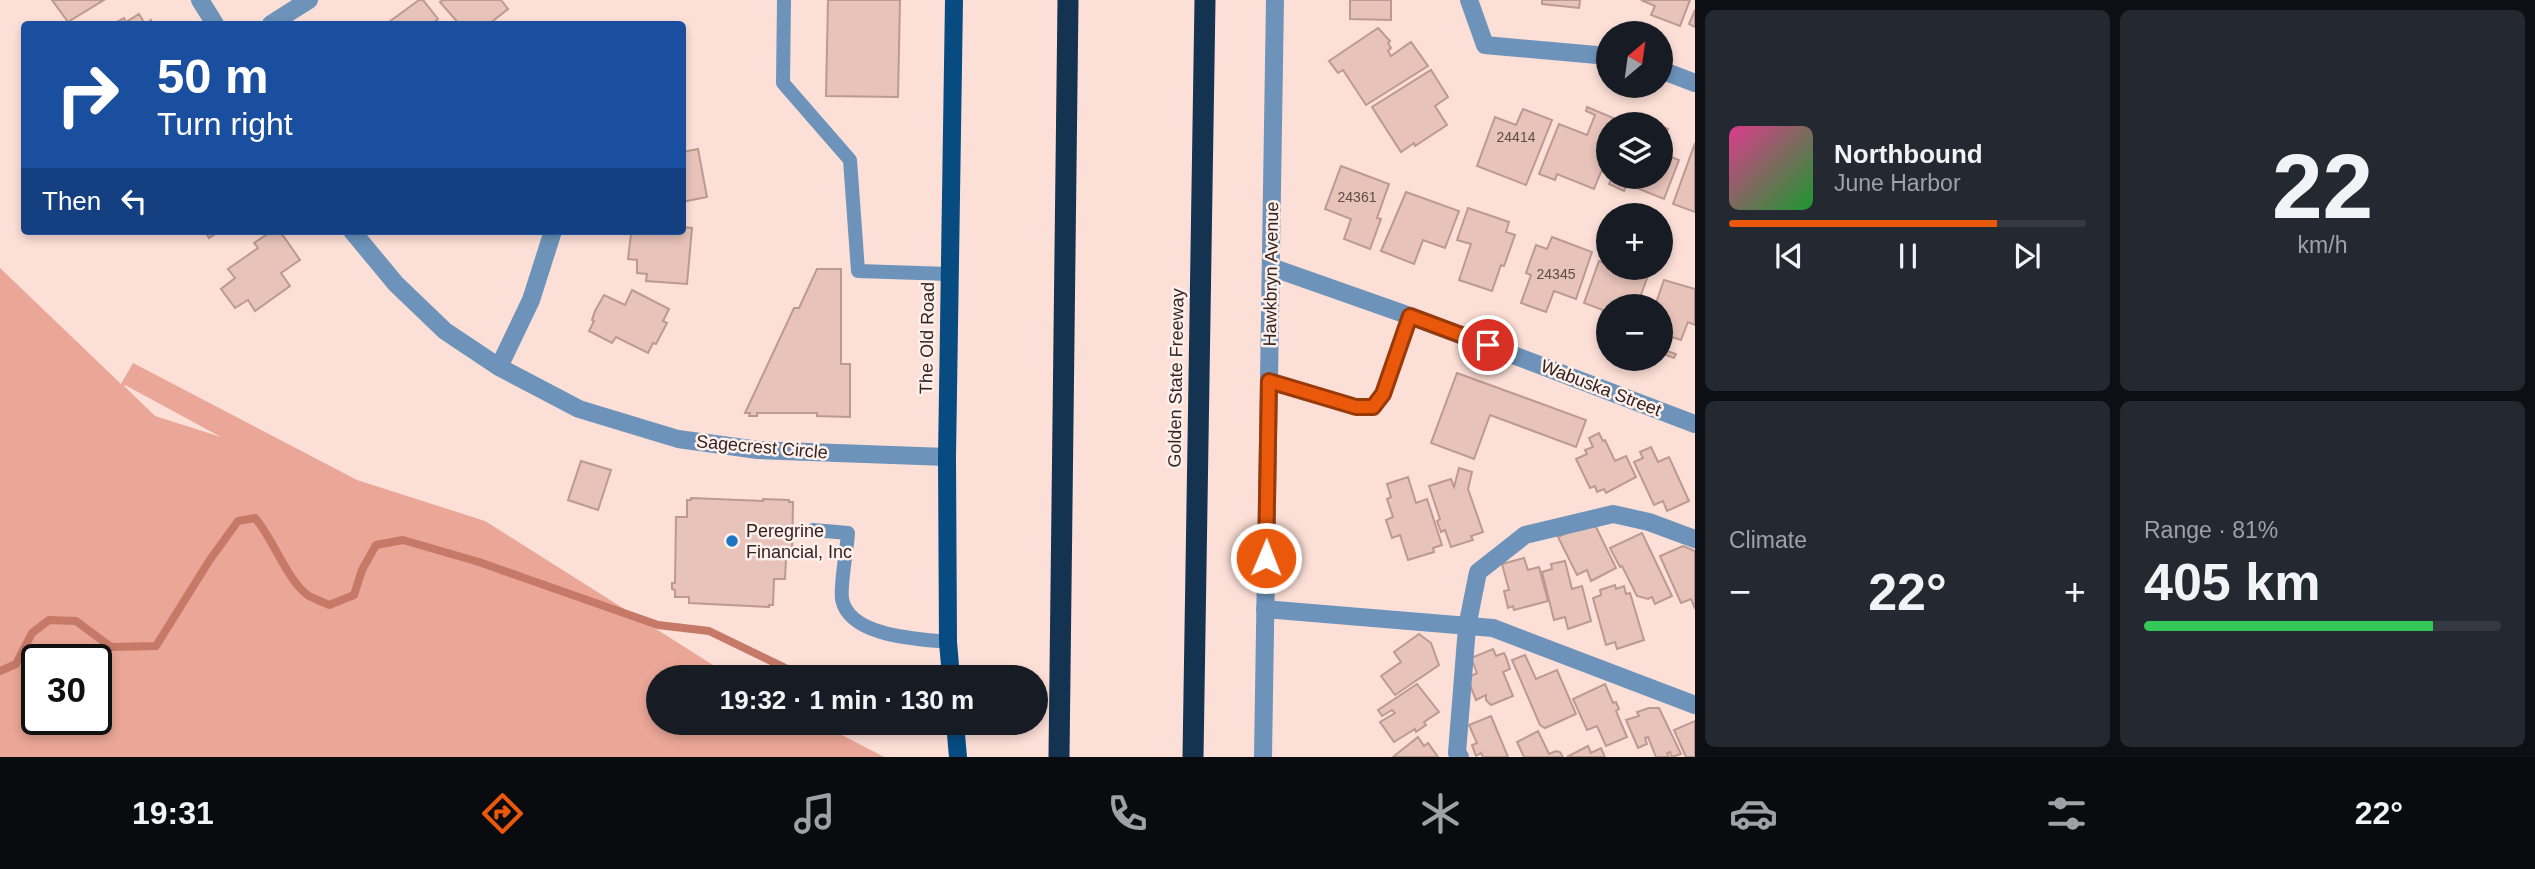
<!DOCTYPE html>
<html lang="en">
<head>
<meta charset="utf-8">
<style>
	:root { --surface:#171b24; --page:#242831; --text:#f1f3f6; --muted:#9ea1a6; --line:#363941; --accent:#ea580c }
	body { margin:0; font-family:Arial,sans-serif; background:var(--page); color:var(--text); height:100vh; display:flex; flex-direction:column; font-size:26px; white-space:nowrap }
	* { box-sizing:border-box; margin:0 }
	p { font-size:23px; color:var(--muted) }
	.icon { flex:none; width:38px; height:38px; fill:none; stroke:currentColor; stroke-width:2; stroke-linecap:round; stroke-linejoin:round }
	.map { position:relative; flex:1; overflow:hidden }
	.side { display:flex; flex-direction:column; gap:10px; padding:10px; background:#0d0f14; width:840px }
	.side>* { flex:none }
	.guide { position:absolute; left:21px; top:21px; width:665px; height:214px; border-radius:7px; box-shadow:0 4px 10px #0003; background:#1a4fa0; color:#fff; overflow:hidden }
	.needle { width:46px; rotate:29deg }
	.controls { position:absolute; left:1596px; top:21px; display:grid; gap:14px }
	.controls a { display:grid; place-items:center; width:77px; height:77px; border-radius:50%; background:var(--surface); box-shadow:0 4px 10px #0003; font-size:35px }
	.speed { position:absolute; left:21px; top:644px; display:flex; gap:14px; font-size:35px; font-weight:700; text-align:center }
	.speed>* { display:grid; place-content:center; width:91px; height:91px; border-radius:50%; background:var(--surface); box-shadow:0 4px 10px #0003; line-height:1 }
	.speed .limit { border:4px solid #111; border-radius:10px; background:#fff; color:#111 }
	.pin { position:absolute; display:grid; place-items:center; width:60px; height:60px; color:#fff; margin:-30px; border:4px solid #fff; border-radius:50%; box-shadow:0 2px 7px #0007 }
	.me { position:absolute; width:77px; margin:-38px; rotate:1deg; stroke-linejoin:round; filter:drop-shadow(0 0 5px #0008) }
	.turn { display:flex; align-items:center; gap:24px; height:147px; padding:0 21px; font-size:32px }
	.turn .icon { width:91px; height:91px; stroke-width:2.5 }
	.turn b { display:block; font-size:49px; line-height:60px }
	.then { display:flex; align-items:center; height:66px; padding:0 21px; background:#0003; gap:14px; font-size:26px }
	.big { font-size:52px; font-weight:700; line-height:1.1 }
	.side .tile { flex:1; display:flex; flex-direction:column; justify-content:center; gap:10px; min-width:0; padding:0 24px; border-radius:10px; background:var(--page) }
	.side .dial { align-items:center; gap:0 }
	.dial b { font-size:91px; line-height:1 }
	.song { display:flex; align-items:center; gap:21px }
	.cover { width:84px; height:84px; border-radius:10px; background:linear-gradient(135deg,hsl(330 70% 55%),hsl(130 70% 35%)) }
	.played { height:7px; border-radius:4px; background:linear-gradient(90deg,var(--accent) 75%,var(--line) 75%) }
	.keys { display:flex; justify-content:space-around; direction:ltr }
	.heat { display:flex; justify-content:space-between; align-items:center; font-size:38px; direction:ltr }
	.charge { height:10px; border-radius:5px; background:linear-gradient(90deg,#34c759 81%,var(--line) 0) }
	.side .tiles { flex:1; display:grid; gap:10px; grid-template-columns:repeat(2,1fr) }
	.trip { position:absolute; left:646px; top:665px; width:402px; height:70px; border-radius:35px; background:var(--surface); box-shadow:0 4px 10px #0003; font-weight:700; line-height:70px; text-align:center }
	.tab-bar { display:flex; height:112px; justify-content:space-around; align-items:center; background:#090b0e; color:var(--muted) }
	.tab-bar .icon { width:49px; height:49px }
	.tab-bar .selected { color:var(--accent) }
	.tab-bar b { font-size:32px; color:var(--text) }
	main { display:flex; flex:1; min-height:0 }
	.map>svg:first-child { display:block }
	.green { fill:#eaa696; fill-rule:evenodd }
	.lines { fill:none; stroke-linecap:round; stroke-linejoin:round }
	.stream { stroke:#c57966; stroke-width:8 }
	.building { fill:#e7c3ba; stroke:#bc9a91; stroke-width:2 }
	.lane { stroke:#6d93ba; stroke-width:14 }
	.street { stroke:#6d93ba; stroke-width:18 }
	.primary { stroke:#074b81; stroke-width:18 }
	.highway { stroke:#143350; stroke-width:21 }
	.route-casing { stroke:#983908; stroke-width:18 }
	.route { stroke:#ea580c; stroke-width:12 }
	.poi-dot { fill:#1a76c3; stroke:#fff0ec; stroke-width:2.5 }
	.labels { text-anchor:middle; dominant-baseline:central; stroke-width:5; stroke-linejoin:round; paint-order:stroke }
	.number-label { font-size:14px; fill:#5e4c47 }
	.street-label { font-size:18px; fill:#312421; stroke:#fff0ec }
	.poi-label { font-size:18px; fill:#312421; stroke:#fff0ec; text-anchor:start }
</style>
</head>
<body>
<main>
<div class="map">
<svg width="1695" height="757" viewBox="0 0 1695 757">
	<rect width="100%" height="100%" fill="#fcdfd7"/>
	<path class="green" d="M0,268L121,384L133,363L357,480L485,521L732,677H658V723H819L884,757H0ZM124,386L125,385L221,437L155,416ZM37,660H96V719H37Z"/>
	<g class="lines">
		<path class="stream" d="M0,671L16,664L32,633L49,620L76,621L111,647L156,646L209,561L238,521L255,518C273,538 287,581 309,596C315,599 323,602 329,605L354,595L362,570L376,545L403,540L479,562L658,625L709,631L804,677"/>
	</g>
	<g class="building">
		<path d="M52,0H104L68,22Z"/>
		<path d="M419,0H423L438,19L433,23L434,24H392L389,22Z"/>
		<path d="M443,0H501L508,9L489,24H459L440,2Z"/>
		<path d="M828,0H900L898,97L826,96Z"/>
		<path d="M1350,0H1391V20L1350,19Z"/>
		<path d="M1542,0H1580L1579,8L1542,4Z"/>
		<path d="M1641,0H1690L1680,26L1651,15L1655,6Z"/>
		<path d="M1695,10V27L1689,24Z"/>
		<path d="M139,14L145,24L151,20L153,24H113L124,18L126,22Z"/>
		<path d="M1378,28L1390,41L1388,43L1391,48L1388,51L1391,56L1411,42L1428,66L1366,105L1343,70L1338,73L1329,61Z"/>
		<path d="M1431,70L1448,97L1435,106L1447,125L1415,146L1414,143L1401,152L1372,107Z"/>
		<path d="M1587,107L1623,122L1622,124H1608V155L1594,189L1557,174L1555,180L1539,174L1559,124L1587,135L1595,115L1586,111Z"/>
		<path d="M1523,109L1552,120L1526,185L1477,166L1495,117L1516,125Z"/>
		<path d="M1635,116L1656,124H1632Z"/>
		<path d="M1661,126L1668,129L1661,148Z"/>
		<path d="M1695,143V212L1673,204Z"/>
		<path d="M698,149L707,197L682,202V152Z"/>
		<path d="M1661,153L1679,160L1664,199L1627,184L1624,191L1609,184L1612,177H1661Z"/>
		<path d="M1341,166L1389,184L1377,218L1381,219L1370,249L1344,239L1351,219L1325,209Z"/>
		<path d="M1406,192L1459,211L1445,248L1423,240L1414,264L1381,251Z"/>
		<path d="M1468,208L1509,222L1506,232L1515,235L1504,266L1501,265L1492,291L1459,280L1471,244L1457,240Z"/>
		<path d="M682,227L692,228L687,284L646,281L647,274L637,273V260L628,259L631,234H637V231H682Z"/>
		<path d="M205,231H220L209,238Z"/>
		<path d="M272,231H278L284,237L300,260L281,273L290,286L255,311L248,300L235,308L221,289L235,278L228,269L258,248L254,243Z"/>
		<path d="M1552,237L1592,252L1576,299L1554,291L1546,312L1521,303L1531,275L1526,273L1536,245L1547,249Z"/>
		<path d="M1606,250L1608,251V268H1625L1647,278L1637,306H1608V335L1602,332L1604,326L1598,323L1603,310L1584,303L1599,261L1602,262Z"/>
		<path d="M817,269H841V364H850V417L817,416V413H757V416H749L750,413H745L794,308H799Z"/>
		<path d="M1664,280L1695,289V325L1688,322L1681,340L1672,337L1667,351L1676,354L1674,358L1661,353L1662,311L1661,306H1655Z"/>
		<path d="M632,290L669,309L663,321L667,323L656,344L653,343L648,353L616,337L612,343L589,331L594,321L592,320L595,311L604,295L625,305Z"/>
		<path d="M1457,373L1586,420L1576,447L1490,415L1474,459L1431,443Z"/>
		<path d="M1599,433L1603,441L1605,440L1615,461L1626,456L1636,477L1606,493L1604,489L1597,492L1595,486L1590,488L1576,459L1587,454L1585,450L1593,447L1589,438Z"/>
		<path d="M1651,447L1658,462L1669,457L1689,501L1667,511L1663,501L1654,505L1634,462L1643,458L1640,452Z"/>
		<path d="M581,461L611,470L598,510L568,500Z"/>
		<path d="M1459,468L1472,472L1468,489L1483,532L1471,536L1473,540L1451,547L1445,530L1441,532L1437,521L1440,519L1429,486L1451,479L1454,487Z"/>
		<path d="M1408,477L1416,503L1427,499L1442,545L1433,548L1434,552L1408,560L1400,535L1392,538L1386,520L1393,517L1387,499L1391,497L1387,484Z"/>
		<path d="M691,498L763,501V499L789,500V502H793L792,559H786L785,579H774L773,605H769V607L689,603V597H675V590L672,589V583H675L676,517H687V500H691Z"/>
		<path d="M1587,523H1594L1616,568L1591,581L1587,570L1577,575L1558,537Z"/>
		<path d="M1642,533L1672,596L1655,604L1652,597L1648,599L1637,596L1622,566L1620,567L1610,548Z"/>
		<path d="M1683,546L1695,551V609L1691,599L1681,603L1660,556Z"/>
		<path d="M1524,558L1528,570L1539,567L1548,601L1514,610L1513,606L1508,608L1504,591L1509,590L1502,564Z"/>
		<path d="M1565,561L1572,589L1582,586L1591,621L1568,629L1565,617L1554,620L1542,572L1552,569L1551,564Z"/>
		<path d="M1615,585L1616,589L1624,586L1626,594L1630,593L1644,640L1617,649L1615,642L1606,645L1593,598L1601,595L1600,590Z"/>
		<path d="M1419,634L1431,643L1439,665L1395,695L1381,676L1401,662L1394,652Z"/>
		<path d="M1493,649L1496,656L1504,653L1506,657L1510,669L1503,672L1513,696L1491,705L1486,700V695L1476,700L1467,678L1477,673L1471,658Z"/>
		<path d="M1525,655L1536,679L1557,670L1576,714L1545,728L1540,725L1512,660Z"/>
		<path d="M1417,684L1439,712L1424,722L1426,725L1416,732L1415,729L1394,742L1380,722L1395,713L1392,710L1382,716L1378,710Z"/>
		<path d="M1605,684L1613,703L1616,702L1619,709L1616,711L1627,737L1606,746L1597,726L1587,730L1573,699Z"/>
		<path d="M1649,708H1659L1681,754L1672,757L1670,752L1667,753L1669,757H1656L1648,737L1645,738L1647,744L1638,748L1626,720L1639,716L1637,712Z"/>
		<path d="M1491,716L1508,757H1483L1481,753L1476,756L1472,745L1477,743L1469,725Z"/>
		<path d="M1695,721V757H1686L1674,730Z"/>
		<path d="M1538,731L1549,754L1556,751L1560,752L1563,757H1524L1517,742Z"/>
		<path d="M1418,737L1424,746L1428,743L1438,757H1393Z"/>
		<path d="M1588,746L1591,753L1601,748L1605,757H1567Z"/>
	</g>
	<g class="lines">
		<g class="lane">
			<path d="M784,0L783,83L850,160L858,271L949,274"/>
			<path d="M1269,381L1356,407H1373L1383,394L1410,316"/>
			<path d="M813,530L848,533C847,550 840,584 842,599C849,637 919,639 948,642"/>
		</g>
		<g class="street">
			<path d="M200,0L215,24"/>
			<path d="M1469,0L1485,45L1608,56"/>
			<path d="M271,24L309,0"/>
			<path d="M1661,70L1695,83"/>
			<path d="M352,231L396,284L445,331L499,367L579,409L678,439L758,450L947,457"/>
			<path d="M1271,267L1410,316L1695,424"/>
			<path d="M499,367L531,300L553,231"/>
			<path d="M1265,609L1493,628L1695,705"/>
			<path d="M1263,757L1275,0"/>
			<path d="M1460,757L1457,753L1467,627L1478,572L1525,535L1613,514L1649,522L1695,539"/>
		</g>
		<g class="primary">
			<path d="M951,677L948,642L947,457L954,0"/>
			<path d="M955,723L958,757"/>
		</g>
		<g class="highway">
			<path d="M1059,757L1068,0"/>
			<path d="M1193,757L1205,0"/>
		</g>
	</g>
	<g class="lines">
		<g class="route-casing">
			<path id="route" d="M1266,558L1269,381L1356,407H1373L1383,394L1410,316L1488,345"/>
		</g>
		<use href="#route" class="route"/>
	</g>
	<circle class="poi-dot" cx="732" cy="541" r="7"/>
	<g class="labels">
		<g class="number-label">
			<text x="1516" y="137">24414</text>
			<text x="1357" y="197">24361</text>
			<text x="1556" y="274">24345</text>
		</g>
		<g class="street-label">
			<text transform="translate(1271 274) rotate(-89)">Hawkbryn Avenue</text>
			<text transform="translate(927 338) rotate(-89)">The Old Road</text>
			<text transform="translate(1176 378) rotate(-89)">Golden State Freeway</text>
			<text transform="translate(1601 388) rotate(21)">Wabuska Street</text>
			<text transform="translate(762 447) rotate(5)">Sagecrest Circle</text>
		</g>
		<g class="poi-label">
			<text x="746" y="531">Peregrine<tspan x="746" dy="21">Financial, Inc</tspan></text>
		</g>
	</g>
</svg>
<div class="controls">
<a><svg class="needle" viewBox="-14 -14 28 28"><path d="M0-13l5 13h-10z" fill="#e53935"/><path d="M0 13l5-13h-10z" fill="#9ea1a6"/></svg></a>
<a><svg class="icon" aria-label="layers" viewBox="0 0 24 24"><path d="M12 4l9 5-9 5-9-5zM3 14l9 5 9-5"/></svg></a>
<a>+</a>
<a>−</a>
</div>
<div class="speed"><div class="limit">30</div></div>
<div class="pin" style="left:1488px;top:345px;background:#d93025"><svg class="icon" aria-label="arrive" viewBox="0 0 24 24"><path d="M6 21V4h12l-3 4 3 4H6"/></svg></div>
<svg class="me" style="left:1266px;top:558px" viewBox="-20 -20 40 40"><circle r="17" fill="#ea580c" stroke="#fff" stroke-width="3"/><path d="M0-11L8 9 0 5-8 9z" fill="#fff"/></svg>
<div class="trip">19:32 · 1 min · 130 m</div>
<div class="guide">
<div class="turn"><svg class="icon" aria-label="right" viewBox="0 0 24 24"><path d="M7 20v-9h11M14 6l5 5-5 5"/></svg><div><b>50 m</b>Turn right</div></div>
<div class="then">Then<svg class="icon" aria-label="left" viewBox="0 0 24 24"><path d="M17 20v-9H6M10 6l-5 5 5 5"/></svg></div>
</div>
</div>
<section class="side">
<div class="tiles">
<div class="tile">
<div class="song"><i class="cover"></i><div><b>Northbound</b><p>June Harbor</p></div></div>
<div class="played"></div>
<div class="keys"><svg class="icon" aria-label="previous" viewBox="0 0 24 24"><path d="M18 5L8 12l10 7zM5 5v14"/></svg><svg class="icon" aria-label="pause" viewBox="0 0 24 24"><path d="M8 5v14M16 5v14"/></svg><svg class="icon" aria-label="next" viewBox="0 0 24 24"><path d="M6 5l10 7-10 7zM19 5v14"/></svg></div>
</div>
<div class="tile dial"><b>22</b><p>km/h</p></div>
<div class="tile"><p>Climate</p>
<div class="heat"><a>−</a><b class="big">22°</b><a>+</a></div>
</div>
<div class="tile"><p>Range · 81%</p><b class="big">405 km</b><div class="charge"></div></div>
</div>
</section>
</main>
<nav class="tab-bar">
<b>19:31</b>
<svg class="icon selected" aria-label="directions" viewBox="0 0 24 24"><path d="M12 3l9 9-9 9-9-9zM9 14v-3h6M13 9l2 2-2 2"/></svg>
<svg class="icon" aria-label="music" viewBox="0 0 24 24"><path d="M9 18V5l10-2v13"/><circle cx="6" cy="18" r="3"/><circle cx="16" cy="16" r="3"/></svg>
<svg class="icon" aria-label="phone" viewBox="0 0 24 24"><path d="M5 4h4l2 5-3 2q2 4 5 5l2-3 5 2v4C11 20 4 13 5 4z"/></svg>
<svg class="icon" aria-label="climate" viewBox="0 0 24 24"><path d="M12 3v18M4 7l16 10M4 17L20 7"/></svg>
<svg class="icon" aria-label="car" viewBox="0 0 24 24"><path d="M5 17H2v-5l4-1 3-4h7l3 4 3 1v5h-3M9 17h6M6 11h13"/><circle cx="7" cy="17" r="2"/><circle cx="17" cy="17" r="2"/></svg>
<svg class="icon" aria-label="filters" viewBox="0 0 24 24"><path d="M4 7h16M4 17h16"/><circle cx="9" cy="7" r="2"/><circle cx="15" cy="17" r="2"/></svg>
<b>22°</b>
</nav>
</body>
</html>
